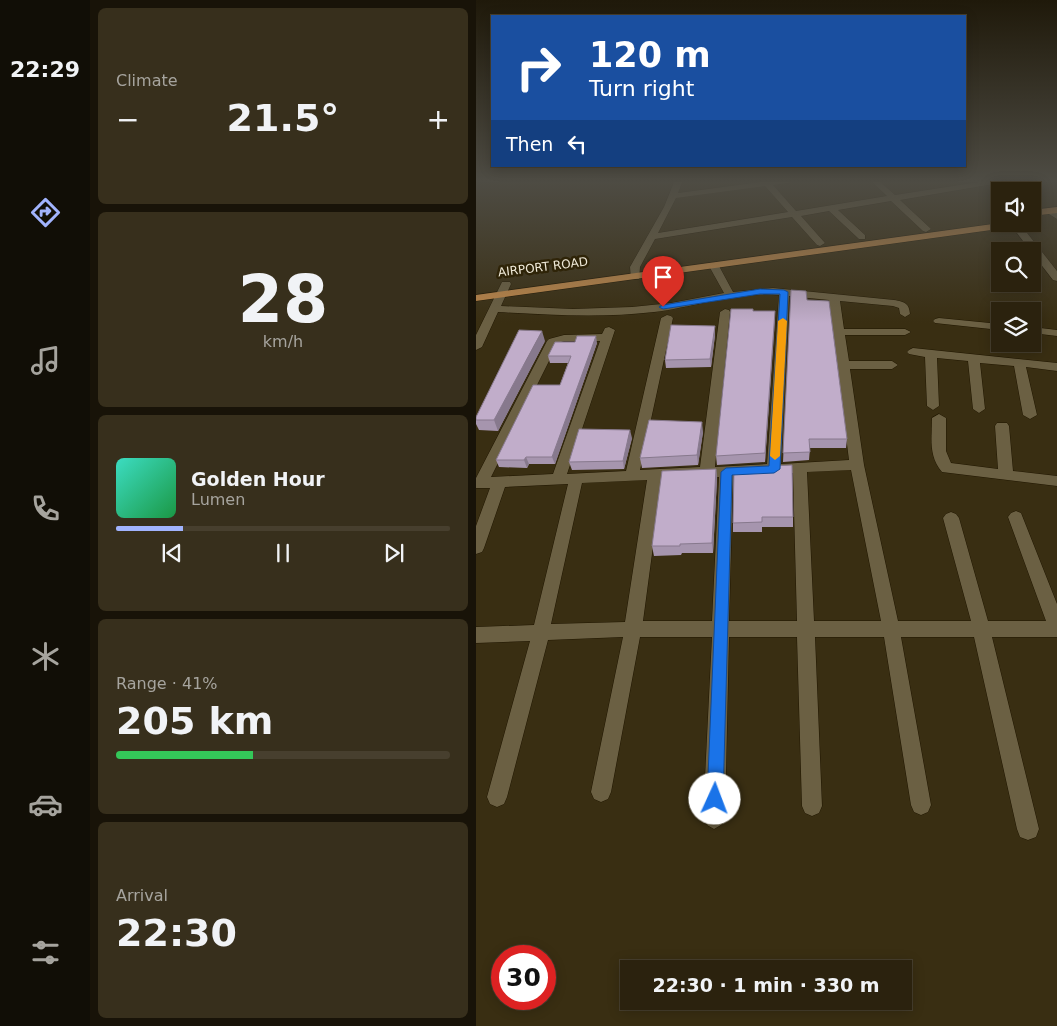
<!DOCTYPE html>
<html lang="en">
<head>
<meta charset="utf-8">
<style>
	:root { --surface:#2b220e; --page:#372f1c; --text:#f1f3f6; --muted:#a6a49e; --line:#473f2e; --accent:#a1b3fd }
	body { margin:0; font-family:"DejaVu Sans",sans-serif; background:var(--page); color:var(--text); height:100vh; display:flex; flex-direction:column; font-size:19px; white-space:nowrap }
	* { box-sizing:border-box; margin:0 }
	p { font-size:16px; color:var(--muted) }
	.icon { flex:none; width:28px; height:28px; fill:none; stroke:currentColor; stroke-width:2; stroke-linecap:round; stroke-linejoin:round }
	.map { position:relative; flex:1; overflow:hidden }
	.sheet { display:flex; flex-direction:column; gap:8px; padding:8px; background:#181308; width:386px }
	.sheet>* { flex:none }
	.hud { position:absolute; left:15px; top:15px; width:475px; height:152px; border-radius:0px; box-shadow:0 2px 12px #0003,0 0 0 1px var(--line); background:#1a4fa0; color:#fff; overflow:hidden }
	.fabs { position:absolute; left:515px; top:182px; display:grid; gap:10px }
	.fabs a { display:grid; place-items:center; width:50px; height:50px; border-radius:0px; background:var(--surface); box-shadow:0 2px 12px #0003,0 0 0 1px var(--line); font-size:25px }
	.speed { position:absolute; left:15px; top:945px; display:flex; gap:10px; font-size:25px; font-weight:700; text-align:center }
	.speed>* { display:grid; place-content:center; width:65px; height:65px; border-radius:50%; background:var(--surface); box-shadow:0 2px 12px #0003,0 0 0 1px var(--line); line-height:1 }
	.speed .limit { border:8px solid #d22; background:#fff; color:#111 }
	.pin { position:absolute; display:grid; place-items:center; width:42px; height:42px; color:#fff; margin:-51px -21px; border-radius:50% 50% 50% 0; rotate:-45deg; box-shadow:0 0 5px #0007 }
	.pin .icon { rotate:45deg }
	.me { position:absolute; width:55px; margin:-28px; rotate:2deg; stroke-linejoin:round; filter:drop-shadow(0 0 4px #0008) }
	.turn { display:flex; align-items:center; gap:18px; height:105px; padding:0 15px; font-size:22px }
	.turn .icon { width:65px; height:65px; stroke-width:2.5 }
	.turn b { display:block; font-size:35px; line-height:42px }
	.then { display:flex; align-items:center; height:48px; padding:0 15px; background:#0003; gap:10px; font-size:19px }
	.big { font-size:38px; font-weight:600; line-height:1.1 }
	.sheet .card { flex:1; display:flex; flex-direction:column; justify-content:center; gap:8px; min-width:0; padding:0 18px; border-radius:8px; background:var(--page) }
	.sheet .dial { align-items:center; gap:0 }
	.dial b { font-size:65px; line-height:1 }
	.song { display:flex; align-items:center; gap:15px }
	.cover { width:60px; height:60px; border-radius:8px; background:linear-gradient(135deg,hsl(170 70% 55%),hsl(140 70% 35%)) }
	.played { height:5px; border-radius:2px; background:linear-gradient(90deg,var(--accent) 20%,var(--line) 20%) }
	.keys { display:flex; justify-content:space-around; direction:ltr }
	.heat { display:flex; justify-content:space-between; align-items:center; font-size:28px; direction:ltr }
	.charge { height:8px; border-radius:4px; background:linear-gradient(90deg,#34c759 41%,var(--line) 0) }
	.trip { position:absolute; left:144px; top:960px; width:292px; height:50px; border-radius:0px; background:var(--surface); box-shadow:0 2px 12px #0003,0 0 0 1px var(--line); font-weight:600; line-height:50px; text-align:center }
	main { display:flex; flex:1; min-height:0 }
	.tabs { display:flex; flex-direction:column; width:90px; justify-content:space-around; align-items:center; background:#110e06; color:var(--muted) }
	.tabs .icon { width:35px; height:35px }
	.tabs .selected { color:var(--accent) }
	.tabs b { font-size:22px; color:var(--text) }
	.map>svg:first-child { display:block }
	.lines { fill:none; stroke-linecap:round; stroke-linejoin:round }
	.minor-casing { stroke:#201600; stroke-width:1 }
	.major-casing { stroke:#201600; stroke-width:1 }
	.minor { fill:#6b6043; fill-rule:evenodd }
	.major { fill:#bf884a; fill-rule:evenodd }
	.wall { fill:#a695ae }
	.shaded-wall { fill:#87798d }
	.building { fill:#c1adca; stroke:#87798d }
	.route { fill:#1a73e8; stroke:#114b97 }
	.slow { fill:#f59e0b }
	.labels { text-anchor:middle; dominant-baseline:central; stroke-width:5; stroke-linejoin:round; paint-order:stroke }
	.far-street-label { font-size:12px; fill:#f0ead9; stroke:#2f2408 }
</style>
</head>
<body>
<main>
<nav class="tabs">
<b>22:29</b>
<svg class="icon selected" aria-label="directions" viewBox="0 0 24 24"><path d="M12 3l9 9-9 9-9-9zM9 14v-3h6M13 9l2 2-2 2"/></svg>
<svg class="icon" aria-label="music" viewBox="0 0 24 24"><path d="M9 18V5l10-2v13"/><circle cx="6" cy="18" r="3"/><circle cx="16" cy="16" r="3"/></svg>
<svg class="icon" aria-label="phone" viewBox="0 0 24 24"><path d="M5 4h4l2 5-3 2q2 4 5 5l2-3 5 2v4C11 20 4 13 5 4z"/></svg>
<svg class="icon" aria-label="climate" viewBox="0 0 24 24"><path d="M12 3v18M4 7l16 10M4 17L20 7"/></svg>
<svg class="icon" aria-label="car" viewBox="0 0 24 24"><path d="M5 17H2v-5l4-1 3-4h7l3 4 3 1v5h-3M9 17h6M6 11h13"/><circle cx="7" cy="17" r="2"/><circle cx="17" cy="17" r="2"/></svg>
<svg class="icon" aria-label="filters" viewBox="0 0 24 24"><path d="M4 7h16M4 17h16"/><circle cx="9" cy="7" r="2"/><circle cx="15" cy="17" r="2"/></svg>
</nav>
<section class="sheet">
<div class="card"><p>Climate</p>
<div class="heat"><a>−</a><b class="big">21.5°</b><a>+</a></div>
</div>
<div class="card dial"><b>28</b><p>km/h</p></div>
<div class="card">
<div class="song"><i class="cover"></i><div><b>Golden Hour</b><p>Lumen</p></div></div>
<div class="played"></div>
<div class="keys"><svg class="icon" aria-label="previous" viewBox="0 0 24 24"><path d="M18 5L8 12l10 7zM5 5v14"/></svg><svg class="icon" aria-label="pause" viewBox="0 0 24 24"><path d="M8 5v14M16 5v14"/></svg><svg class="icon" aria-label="next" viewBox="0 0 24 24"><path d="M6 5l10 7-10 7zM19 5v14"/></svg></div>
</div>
<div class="card"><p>Range · 41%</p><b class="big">205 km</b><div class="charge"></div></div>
<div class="card"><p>Arrival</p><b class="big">22:30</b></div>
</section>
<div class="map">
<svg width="581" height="1026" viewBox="0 0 581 1026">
	<rect width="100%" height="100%" fill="#392e12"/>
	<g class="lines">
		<g class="minor-casing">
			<g id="minor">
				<path d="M199,180H207L202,193L285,182L284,180H322L318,182L297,185L320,211L411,196L394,180H402L419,195L516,180H533L529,182L424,200L453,227L455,229L450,232L447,231L415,201L362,210L389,235V239H383L353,211L325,216L349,243L344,246L341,245L316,217L179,239L164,267L163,279H155L154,267L188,207ZM289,186L312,212L182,233L200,198Z"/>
				<path d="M572,208L581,212V219L568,211Z"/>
				<path d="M534,224H544L581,271V281L577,280Z"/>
				<path d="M238,263L243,266L257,292L297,288L418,300C429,302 433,303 434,314L429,317L424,314L423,308L417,306L364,301L368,329H429L435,332L429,335H369L373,361H416L422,365L416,369H374L388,465L422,621H495L467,518L470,514L475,512L480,514L483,518L512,621H570L532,517L535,513L540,511L545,513L581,604V637H516L563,829L560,837L552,840L544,837L541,829L498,637H425L455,805L452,812L445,815L438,812L435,805L408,637H339L346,806L343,813L336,816L329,813L326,806L321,637H253L249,818L245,825L238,829L231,825L227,818L236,637H164L135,792L132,799L125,802L118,799L115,792L147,637L72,640L31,797L28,804L21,807L14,804L11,797L54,641L0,643V627L58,625L92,484L29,487L8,548L6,552L0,554V526L14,488H0V478L71,341L73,339L88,335L126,334L129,328L133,327L139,330L91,474L150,471L185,318L191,315L195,316L197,318L164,470L224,467L244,312L249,309L253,310L254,312L239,467L291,464L303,295C264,291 217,307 178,312C127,318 74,315 22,312L6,347L0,350V335L26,282H34L35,284L25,306L97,309L156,307L195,303L248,293L233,266ZM313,296L353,300L373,460L305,464ZM88,341H124L77,474L15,477L82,343ZM375,470L405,621H338L331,472ZM317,473L321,621H253L257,476ZM243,477L236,621H167L186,479ZM171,480L149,622L75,624L106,483Z"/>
				<path d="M463,318L524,324V330L459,323L457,321L459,319Z"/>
				<path d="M556,327L581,330V336L556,333Z"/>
				<path d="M437,348L581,363V371L550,367L561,415L554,419L547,415L538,366L504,363L509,409L503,413L497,409L492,361L461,358L463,406L457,410L451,406L449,357L433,354L431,352L433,350Z"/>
				<path d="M463,414L470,418V451L475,463L522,469L519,426L521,423H531L533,426L537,471L581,476V486L466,472C452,456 456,437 456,418Z"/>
			</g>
		</g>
		<g class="major-casing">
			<g id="major">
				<path d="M581,207V213L556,216V210Z"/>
				<path d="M524,223L542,224L537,227L0,301V295Z"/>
			</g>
		</g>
		<use href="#minor" class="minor"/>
		<use href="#major" class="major"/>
	</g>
	<g class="wall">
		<path d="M315,290L331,300L371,439L370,448H334L333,460L307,462Z"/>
		<path d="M277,311H299L289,462L241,465L240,456Z"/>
		<path d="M239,335L235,367L190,368L189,360Z"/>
		<path d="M69,341L22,431L3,430L0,424V417Z"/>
		<path d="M121,343L79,464H53L51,468L23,467L20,460L84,385L92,363H74L72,356Z"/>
		<path d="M227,432L222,465L166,468L164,458Z"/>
		<path d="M156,438L148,469L96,470L93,462Z"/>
		<path d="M258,468L317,517V527H286V532H257V523Z"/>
		<path d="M240,469L241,479L237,553H206L205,555L178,556L176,546Z"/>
	</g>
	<g class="shaded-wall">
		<path d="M299,311V320L289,462V453Z"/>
		<path d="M239,326V335L235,367L234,359Z"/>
		<path d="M66,331L69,341L22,431L18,420Z"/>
		<path d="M120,336L121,343L79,464L76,457Z"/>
		<path d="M226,422L227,432L222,465L221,455Z"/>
		<path d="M154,430L156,438L148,469L147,461Z"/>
		<path d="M50,457L53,464L51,468L48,460Z"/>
		<path d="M240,469L241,479L237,553L236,543Z"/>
	</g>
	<g class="building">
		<path d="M315,290L330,291L331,300L353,301L371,439H333L334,452L307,453Z"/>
		<path d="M255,309H277V311H299L289,453L240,456Z"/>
		<path d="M195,325L239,326L234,359L189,360Z"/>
		<path d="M43,330L66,331L18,420H0V417Z"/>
		<path d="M101,336H120L76,457H50L48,460H20L57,385H84L95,356H72L79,342H99Z"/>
		<path d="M173,420L226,422L221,455L164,458Z"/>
		<path d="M103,429L154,430L147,461L93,462Z"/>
		<path d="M316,465L317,517H286V522L257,523L258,468Z"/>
		<path d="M240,469L236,543L204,544V546H176L186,471Z"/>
	</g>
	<linearGradient id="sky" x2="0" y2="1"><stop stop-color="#1f190a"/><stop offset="0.56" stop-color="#4e4c44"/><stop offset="1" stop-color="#4e4c44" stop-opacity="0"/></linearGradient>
	<rect width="581" height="323" fill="url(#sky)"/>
	<path class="route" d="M284,289L308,290L312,292L304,469L298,473L256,475L247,799L245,805L239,807L234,805L231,799L245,472L250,468L293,466L304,294H284L187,309L183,307L187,305Z"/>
	<path class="slow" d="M307,318L311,321L304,456L299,460L294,456L302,321Z"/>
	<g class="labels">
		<g class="far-street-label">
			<text transform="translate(67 267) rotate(-7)">AIRPORT ROAD</text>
		</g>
	</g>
</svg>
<div class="fabs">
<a><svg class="icon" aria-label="sound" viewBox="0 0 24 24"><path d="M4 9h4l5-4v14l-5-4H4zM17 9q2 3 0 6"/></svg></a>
<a><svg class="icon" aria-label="search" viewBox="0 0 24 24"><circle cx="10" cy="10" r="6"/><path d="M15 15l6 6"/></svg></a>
<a><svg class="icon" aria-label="layers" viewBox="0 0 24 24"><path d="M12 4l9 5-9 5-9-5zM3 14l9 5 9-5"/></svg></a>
</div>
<div class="speed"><div class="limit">30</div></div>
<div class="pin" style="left:187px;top:307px;background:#d93025"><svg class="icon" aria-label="arrive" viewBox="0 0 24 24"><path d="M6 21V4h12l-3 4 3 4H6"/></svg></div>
<svg class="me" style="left:239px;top:799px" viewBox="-20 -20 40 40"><circle r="19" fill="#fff"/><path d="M0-13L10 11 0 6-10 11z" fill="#1a73e8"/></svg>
<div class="trip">22:30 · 1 min · 330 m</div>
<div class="hud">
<div class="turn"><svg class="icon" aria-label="right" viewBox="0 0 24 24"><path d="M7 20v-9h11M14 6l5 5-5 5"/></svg><div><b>120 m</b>Turn right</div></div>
<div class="then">Then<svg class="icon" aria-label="left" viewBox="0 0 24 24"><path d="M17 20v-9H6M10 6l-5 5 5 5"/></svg></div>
</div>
</div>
</main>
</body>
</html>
